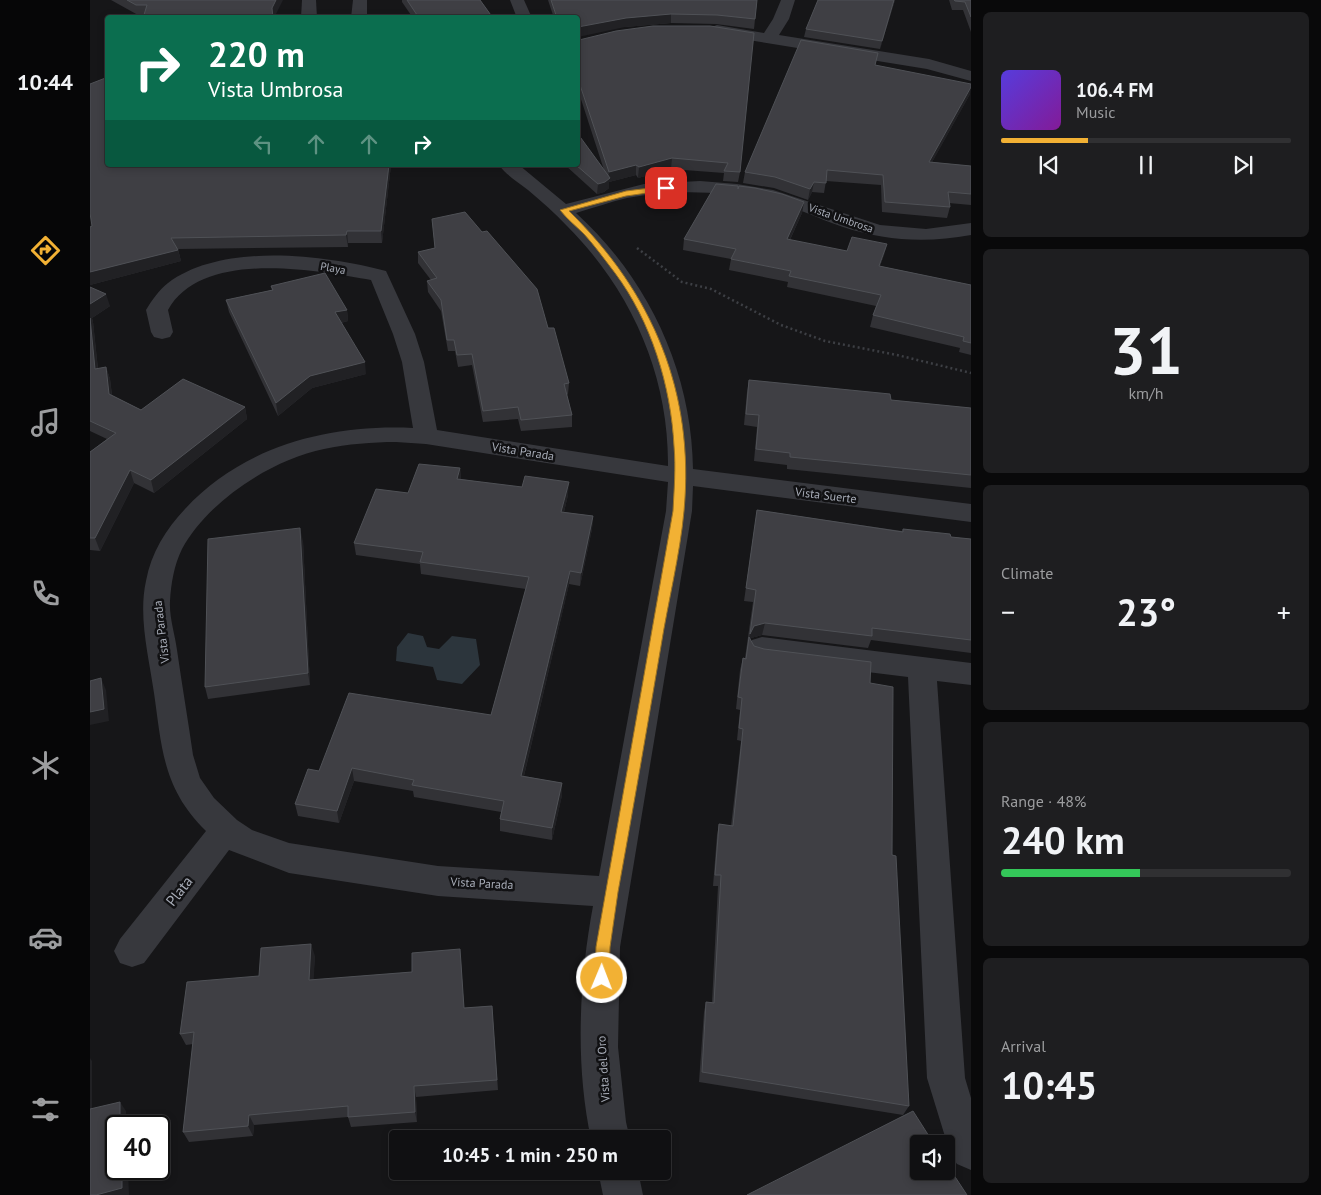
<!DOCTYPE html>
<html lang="en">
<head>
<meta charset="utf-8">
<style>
	:root { --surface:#101012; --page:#1e1e20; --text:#f1f3f6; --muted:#9c9d9f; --line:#303032; --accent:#f2b134 }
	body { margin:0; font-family:"PT Sans",sans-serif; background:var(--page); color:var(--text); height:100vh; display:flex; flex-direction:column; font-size:19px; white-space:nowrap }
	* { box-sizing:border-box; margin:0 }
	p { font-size:16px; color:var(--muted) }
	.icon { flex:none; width:28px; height:28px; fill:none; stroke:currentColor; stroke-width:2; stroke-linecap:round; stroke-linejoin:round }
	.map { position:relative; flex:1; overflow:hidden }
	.side { display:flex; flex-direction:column; gap:12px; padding:12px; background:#09090a; width:350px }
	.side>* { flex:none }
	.banner { position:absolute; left:15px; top:15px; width:475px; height:152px; border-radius:5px; box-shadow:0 2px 8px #0003,0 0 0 1px var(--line); background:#0b6e4f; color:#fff; overflow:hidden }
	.tools { position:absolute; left:820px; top:1135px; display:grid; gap:10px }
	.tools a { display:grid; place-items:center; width:45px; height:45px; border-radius:5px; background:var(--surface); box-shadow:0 2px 8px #0003,0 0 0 1px var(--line); font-size:25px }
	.speed { position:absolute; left:15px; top:1115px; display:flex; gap:10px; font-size:25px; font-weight:700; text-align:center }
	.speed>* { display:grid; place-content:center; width:65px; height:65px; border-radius:50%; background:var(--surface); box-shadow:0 2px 8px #0003,0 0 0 1px var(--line); line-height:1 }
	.speed .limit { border:2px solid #111; border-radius:8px; background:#fff; color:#111 }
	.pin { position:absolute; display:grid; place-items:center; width:42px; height:42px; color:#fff; margin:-21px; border-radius:10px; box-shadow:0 2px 8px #0006 }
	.me { position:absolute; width:55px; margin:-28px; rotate:1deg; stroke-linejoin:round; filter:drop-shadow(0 0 4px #0008) }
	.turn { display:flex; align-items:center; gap:18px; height:105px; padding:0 20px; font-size:22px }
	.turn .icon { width:65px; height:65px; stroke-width:2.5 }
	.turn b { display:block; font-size:35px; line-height:42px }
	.lanes { display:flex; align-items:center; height:48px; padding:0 20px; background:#0003; justify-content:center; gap:25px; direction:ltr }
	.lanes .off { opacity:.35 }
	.big { font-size:38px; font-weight:700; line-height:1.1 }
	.side .widget { flex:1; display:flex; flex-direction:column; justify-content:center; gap:8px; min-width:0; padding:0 18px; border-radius:8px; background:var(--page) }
	.side .dial { align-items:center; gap:0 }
	.dial b { font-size:65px; line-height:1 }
	.song { display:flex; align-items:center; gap:15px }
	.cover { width:60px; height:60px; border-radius:8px; background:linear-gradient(135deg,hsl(250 70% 55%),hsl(290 70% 35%)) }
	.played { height:5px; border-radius:2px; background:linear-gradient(90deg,var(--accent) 30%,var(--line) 30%) }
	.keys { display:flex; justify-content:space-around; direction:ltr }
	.heat { display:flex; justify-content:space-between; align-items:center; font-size:28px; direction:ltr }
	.charge { height:8px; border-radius:4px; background:linear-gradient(90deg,#34c759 48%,var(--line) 0) }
	.trip { position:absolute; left:299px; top:1130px; width:282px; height:50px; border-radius:5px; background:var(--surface); box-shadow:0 2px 8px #0003,0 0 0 1px var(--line); font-weight:700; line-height:50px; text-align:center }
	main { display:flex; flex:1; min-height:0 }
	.dock { display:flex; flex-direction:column; width:90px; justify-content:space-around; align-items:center; background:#060607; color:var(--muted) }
	.dock .icon { width:35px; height:35px }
	.dock .on { color:var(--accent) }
	.dock b { font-size:22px; color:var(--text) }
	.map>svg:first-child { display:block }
	.water { fill:#2c353c }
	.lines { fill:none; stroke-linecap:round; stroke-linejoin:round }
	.path { stroke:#3d3f44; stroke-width:2.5; stroke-dasharray:2 3; stroke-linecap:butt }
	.minor { fill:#37383d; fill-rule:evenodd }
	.wall { fill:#323236 }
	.shaded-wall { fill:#212124 }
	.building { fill:#3f3f44; stroke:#4f5156 }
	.route { fill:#f2b134; stroke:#9d7322 }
	.labels { text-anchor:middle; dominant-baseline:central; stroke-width:5; stroke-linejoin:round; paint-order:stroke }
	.far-street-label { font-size:11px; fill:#a8adb8; stroke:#111113 }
	.street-label { font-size:12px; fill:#a8adb8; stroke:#111113 }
	.near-street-label { font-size:15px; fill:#a8adb8; stroke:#111113 }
</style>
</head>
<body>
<main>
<nav class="dock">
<b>10:44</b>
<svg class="icon on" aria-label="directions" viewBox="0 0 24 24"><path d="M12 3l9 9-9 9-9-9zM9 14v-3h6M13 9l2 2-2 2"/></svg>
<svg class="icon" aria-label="music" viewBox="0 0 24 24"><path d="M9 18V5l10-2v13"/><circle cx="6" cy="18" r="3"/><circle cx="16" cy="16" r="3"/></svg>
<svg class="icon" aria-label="phone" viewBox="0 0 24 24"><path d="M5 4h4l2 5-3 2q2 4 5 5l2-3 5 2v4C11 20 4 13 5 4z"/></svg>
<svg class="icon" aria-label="climate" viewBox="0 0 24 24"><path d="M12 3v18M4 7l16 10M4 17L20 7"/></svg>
<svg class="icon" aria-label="car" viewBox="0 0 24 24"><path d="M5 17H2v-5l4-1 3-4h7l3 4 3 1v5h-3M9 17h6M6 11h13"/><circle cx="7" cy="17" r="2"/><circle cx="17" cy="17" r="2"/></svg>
<svg class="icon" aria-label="filters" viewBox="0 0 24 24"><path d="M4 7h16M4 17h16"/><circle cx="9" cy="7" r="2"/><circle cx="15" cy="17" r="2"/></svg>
</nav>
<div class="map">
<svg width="881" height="1195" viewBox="0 0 881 1195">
	<rect width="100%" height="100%" fill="#161618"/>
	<path class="water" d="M318,633L333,636L337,647L349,649L362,636L386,639L390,665L372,684L347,680L343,667L306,661L307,647Z"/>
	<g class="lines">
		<path class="path" d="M547,248L592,282L621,289L691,325L735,341L807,355L881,373"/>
		<g class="minor">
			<path d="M212,0H226L227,18H211Z"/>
			<path d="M263,0H277V18H261Z"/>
			<path d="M420,0H434L442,18H427Z"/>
			<path d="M691,0H705L699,19L689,35L839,59L881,71V81L837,69L627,35L622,33L619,30L622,27L627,25L674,33L683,19Z"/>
			<path d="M409,165H429L476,204L554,184L610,181L647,184L683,190L790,225L836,229L881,223V235C837,243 795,241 753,227C729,219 706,207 681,201C634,191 585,189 537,198C520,202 503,208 486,213C558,278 602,372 603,469L881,504V522L603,486L602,511L530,947L528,1047L536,1122L540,1139H501C485,1064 489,981 503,906L348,896L199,873L139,850L54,963L42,967L30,963L24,951L30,939L116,831C73,789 72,749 64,693C59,657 48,617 56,581C61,553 76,529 95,509C153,446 239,424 323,428L312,362L303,334L281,280C225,270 112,249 78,310L83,332L80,337L72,339L64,337L61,332L56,310C62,300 69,290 78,283C133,242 234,255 296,271L325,334L334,362L347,430L578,466C579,375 541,290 477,226C465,213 451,201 438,190C428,182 416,175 409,165ZM306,442L336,444L578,482L576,511L509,876L348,866L199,843L162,830L147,820L124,798L110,778L103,755C98,720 92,685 87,650C85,634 79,617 80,601C81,584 84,565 92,549C118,501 181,460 234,449C258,444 282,442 306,442Z"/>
			<path d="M672,637L881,663V685L847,681L875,1078L881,1098V1170L867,1164L861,1156L837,1078L818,677L672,659L662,656L658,648L662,640Z"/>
			<path d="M508,1171H548L553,1195H513Z"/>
		</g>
	</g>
	<g class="wall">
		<path d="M21,0H193L54,15H48Z"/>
		<path d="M312,0H390L403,18H323L312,2Z"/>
		<path d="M458,0H667L664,29L626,24L581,23L535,27L488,18H464Z"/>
		<path d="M805,0L790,49L714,37L716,29Z"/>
		<path d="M859,0H881V32L873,10H862Z"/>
		<path d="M488,39L650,172L648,182L633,181L634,173L581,169L548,178L546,175L519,182V188L514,192L507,194L475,165H488L514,170L488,90Z"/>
		<path d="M785,65L880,94L842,162L881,166V205L859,203L860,207L857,218L792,212L791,185L736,181L734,193L722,192L718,200L684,188L653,183L655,172Z"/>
		<path d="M18,165H301L292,243H258V247L88,249L91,261L0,285V227L2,226Z"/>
		<path d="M648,189L714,202L712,213L700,240L757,251L797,244L794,255L790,266L881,285V355L869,352L870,348L780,327L783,315L786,306L697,287L698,282L639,270L641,259L593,250L594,239Z"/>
		<path d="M342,219L458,328L479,383L478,394L477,395L482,415V427L431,431L428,419L393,422L382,365L368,367L365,351H358L351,311L338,292L337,281L341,280L328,263V252L345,248Z"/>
		<path d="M181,286L257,310L258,321L251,323L276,374L222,388L188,416L139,312L136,300L182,290Z"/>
		<path d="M0,287L20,306L2,318L3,322L8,369L16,367L20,379L22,395L51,410L155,407L157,419L64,493L44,483L10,551L0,550V452L17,439L0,431Z"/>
		<path d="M659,380L801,400L881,408V488L697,469V465L664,461L667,427L654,425L657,392Z"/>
		<path d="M370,468L371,479L478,495L474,512L503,516L502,529L490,586L479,584L434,776L472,783V795L462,840L410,831V819L411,812L324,797L323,791L264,781L249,823L208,816L205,804L229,771L401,715L436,589L331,574L330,564L266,555L264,543L318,493Z"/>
		<path d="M667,510L812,531L813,529L861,537L881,539V653L781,640L778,648L672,635L661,638L660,640L664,646L780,683L802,855L819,1106L813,1115L609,1082L614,1012L616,1002H622L628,886H623L627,835L629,824L641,826L651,741L647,740L650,710L646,709L650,670L653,658H655L663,602L654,601Z"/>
		<path d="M213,541L220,685L118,699L115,687Z"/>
		<path d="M225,956L223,980L322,972L371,961L374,1008L402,1006L408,1090L326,1097L327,1122L261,1127L258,1117L164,1125L163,1136L99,1142L93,1132L103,1044L96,1045L90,1034L169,976Z"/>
	</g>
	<g class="shaded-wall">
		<path d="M186,0H193L184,18H183L182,8Z"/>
		<path d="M804,0H805L790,49L792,41Z"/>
		<path d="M581,14V23L535,27L488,37V27L536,18Z"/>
		<path d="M881,87L880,94L836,173L839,162Z"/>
		<path d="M582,158L581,169L548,178L549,167Z"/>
		<path d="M299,165H301L292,243L291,231Z"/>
		<path d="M546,165V175L519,182V188L514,192L507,194L508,184L518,179L519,172Z"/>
		<path d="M724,182L722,192L718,200L720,189Z"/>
		<path d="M714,202L712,213L695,250L697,239Z"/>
		<path d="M257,231L258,243V247L256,235Z"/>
		<path d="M797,244L794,255L786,277L789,266Z"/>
		<path d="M88,250L91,261L0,285V272Z"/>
		<path d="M16,294L20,306L2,318L3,322L9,381L5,369L0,319V304Z"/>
		<path d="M257,310L258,321L246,324L245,312Z"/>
		<path d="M275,362L276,374L222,388L188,416L186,403L220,376Z"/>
		<path d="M16,367L20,379L23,406L19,394Z"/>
		<path d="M155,407L157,419L64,493L61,480Z"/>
		<path d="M370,468L371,481L367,479Z"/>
		<path d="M40,470L44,483L10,551L5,538Z"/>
		<path d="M479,482L478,495L471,524V512Z"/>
		<path d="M503,516L502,529L490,586L491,573Z"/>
		<path d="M210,528L213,541L220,685L218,673Z"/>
		<path d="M480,571L479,584L431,788V776Z"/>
		<path d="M675,623L672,635L661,638L658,644L659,637L657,646L660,634L664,626Z"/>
		<path d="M11,678L16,690L19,721L0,725V712Z"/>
		<path d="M262,768L264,781L249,823L247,811Z"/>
		<path d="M472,783V795L462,840V828Z"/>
		<path d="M221,944L225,956L223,992L219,980Z"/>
		<path d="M0,1058L2,1061V1120L0,1117Z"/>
		<path d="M324,1086L326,1097L327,1122L325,1112Z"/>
		<path d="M30,1102L36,1111V1126H30Z"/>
		<path d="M159,1115L164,1125L163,1136L158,1126Z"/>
		<path d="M32,1169H38L39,1195H6Z"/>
	</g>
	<g class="building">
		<path d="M37,0H186L182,8L183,18H53L57,5H46Z"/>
		<path d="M317,0H390L403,18H329Z"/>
		<path d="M461,0H667L665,19L627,15L581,14L536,18L488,27V18H467Z"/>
		<path d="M728,0H804L792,41L716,29Z"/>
		<path d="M864,0H881V17L875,2L865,1Z"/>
		<path d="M563,26H620L664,33L650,172L634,171L638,163L582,158L549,167L546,165L519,172L488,79V39L489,40L526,31Z"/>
		<path d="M711,40L788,53L785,65L881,84V87L839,162L881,166V194L858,192L860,207L795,202L793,175L737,170L736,183L724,182L720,189L685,177L655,172Z"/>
		<path d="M18,77V165H299L291,231H257L256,235L81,238L88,250L0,272V227L2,226L0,213V84Z"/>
		<path d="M488,134L520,178L515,182L508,184L486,165H488Z"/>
		<path d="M626,184L648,186V189L649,186L665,188L692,194L714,202L697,239L757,251L762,237L797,244L789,266L881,285V343L873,341L874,337L783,315L791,295L699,276L701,271L641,259L646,249L594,239Z"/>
		<path d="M375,212L392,232L397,231L447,289L458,328H464L479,383L474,384L482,415L431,420L428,407L393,411L382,354L367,355L364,340H357L351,300L337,281L347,278L328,252L345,248L342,219Z"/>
		<path d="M235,273L257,310L245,312L275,362L220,376L186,403L136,300L183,290L181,286Z"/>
		<path d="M0,287L16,294L0,304Z"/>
		<path d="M0,318L5,369L16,367L19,394L51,410L93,379L155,407L61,480L40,470L5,538H0V452L26,433L0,421Z"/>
		<path d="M659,380L800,394L801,400L881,408V475L700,457V453L666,449L669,415L656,414Z"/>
		<path d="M329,464L370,468L367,479L432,487L435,476L479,482L471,512L503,516L491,573L480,571L431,776L472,783L462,828L410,819L414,801L322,785L324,780L262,768L247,811L205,804L218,769L229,771L259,693L401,715L439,577L330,562L333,552L264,543L286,489L318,493Z"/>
		<path d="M667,510L813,532V529L860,534L861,537L881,539V640L782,628V636L675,623L664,626L660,634L666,590L656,588Z"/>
		<path d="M210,528L218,673L115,687L118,539Z"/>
		<path d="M659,637L664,646L674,649L781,662L780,683L803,687L802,855L806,856L819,1106L612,1072L616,1002L624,1003L631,875H625L629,824L643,826L653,729L649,728L652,698L648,697L653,658L656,659Z"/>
		<path d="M11,678L14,709L0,712V681Z"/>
		<path d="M221,944L219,980L322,972V953L370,949L374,1008L402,1006L407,1080L324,1086L325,1112L258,1117V1106L159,1115L158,1126L93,1132L104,1032L90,1034L97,982L169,976L171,948Z"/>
		<path d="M30,1102V1126H26V1169H32V1188L6,1195H0V1109Z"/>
		<path d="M823,1111L844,1144H829V1171H856V1163L877,1195H657Z"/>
	</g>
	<path class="route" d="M576,186H579V190L536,196L479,211C563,293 605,393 594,511C590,555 578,602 571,646C557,728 543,810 528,892L520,947L519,978L517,983L512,985L507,983L505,978L506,947L583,511C584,490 586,468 584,446C581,386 561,321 525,273C515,260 505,246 494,234C486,226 477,219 470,210L536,191Z"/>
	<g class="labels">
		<g class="far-street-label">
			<text transform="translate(751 218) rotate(19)">Vista Umbrosa</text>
			<text transform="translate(243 268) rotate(10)">Playa</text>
		</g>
		<g class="street-label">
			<text transform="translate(433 451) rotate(9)">Vista Parada</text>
			<text transform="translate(736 495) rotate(7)">Vista Suerte</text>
			<text transform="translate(71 632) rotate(-97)">Vista Parada</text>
			<text transform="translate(392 883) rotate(3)">Vista Parada</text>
			<text transform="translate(513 1069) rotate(-94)">Vista del Oro</text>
		</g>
		<g class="near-street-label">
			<text transform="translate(89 891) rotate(-52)">Plata</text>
		</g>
	</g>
</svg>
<div class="tools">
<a><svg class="icon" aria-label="sound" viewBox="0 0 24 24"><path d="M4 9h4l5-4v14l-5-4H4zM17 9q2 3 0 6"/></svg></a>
</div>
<div class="speed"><div class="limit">40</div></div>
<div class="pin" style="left:576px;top:188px;background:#d93025"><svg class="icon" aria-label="arrive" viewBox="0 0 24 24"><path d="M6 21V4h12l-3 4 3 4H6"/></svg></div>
<svg class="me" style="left:512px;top:978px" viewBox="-20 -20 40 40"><circle r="17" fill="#f2b134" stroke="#fff" stroke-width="3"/><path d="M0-11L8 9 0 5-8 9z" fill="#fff"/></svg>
<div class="trip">10:45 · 1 min · 250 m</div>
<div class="banner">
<div class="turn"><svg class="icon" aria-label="right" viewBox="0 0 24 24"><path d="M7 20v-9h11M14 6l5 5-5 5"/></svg><div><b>220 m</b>Vista Umbrosa</div></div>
<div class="lanes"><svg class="icon off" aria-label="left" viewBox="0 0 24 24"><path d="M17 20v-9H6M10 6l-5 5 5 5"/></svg><svg class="icon off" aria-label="ahead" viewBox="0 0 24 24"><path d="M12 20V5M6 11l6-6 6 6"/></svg><svg class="icon off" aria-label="ahead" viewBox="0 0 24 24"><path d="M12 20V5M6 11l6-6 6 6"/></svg><svg class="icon" aria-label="right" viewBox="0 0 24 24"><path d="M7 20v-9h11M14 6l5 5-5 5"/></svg></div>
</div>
</div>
<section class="side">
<div class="widget">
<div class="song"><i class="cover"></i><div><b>106.4 FM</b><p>Music</p></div></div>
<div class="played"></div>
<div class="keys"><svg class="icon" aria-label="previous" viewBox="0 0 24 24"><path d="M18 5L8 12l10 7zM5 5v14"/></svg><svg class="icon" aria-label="pause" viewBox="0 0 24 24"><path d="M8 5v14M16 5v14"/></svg><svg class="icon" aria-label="next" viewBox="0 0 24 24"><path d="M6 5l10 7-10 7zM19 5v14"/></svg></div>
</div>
<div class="widget dial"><b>31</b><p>km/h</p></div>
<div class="widget"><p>Climate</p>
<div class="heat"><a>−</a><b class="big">23°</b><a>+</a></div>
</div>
<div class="widget"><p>Range · 48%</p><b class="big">240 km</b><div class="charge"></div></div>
<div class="widget"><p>Arrival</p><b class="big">10:45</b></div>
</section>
</main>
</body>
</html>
